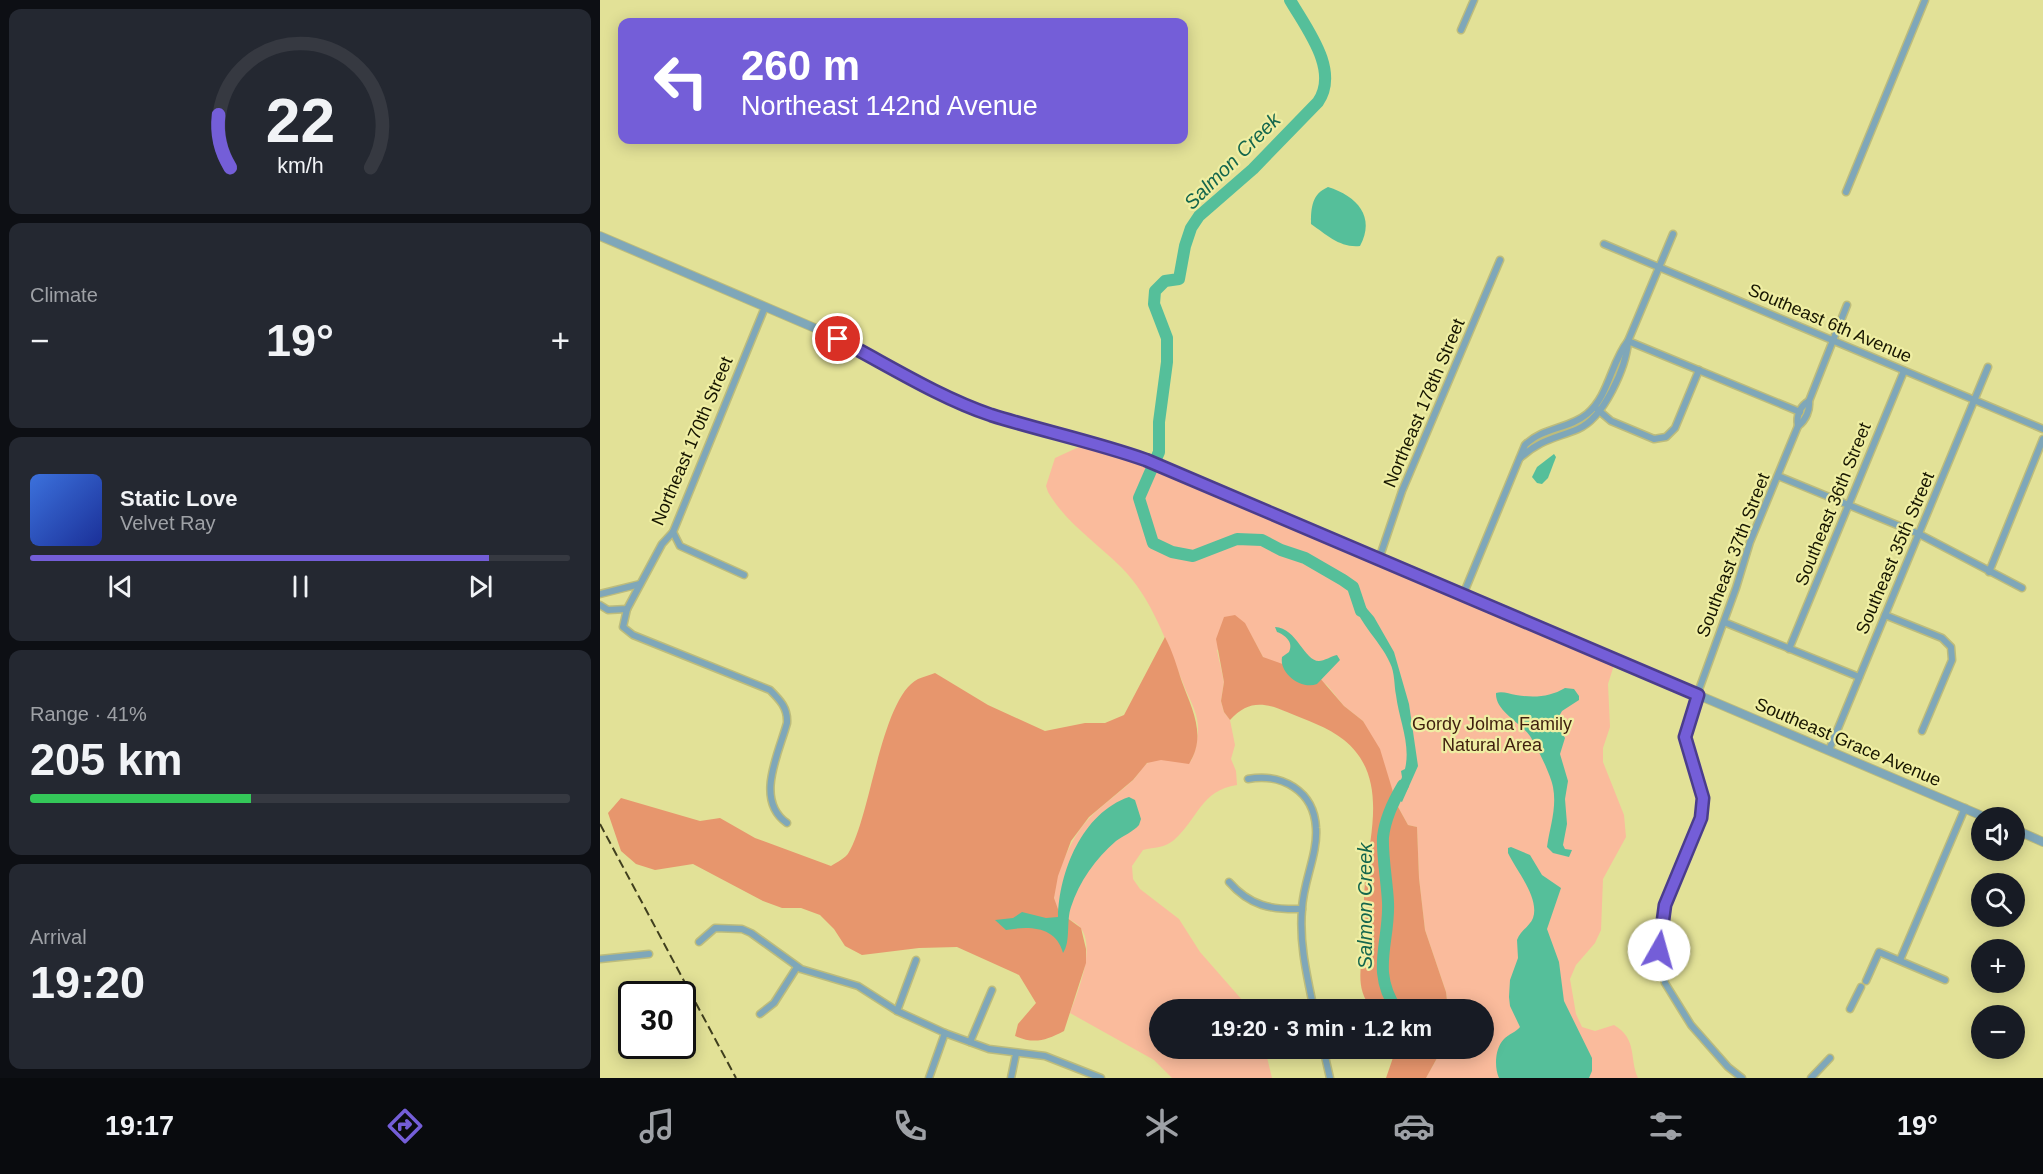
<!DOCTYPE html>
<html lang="en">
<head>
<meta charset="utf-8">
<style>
	:root { --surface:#171b24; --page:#242831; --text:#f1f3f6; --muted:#9ea1a6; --line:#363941; --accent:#745ed8 }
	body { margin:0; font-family:Helvetica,sans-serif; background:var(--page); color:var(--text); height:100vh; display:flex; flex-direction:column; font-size:22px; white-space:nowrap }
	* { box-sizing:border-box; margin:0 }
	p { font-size:20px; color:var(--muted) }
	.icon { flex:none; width:33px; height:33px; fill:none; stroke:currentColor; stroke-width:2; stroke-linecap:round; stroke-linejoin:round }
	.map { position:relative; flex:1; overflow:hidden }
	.drawer { display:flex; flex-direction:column; gap:9px; padding:9px; background:#0d0f14; width:600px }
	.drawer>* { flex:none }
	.top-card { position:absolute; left:18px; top:18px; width:570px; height:126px; border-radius:12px; box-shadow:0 3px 15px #0003; background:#745ed8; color:#fff; overflow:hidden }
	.buttons { position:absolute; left:1371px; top:807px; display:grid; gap:12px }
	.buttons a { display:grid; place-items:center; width:54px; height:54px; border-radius:50%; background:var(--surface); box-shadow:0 3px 15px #0003; font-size:30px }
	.speed { position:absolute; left:18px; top:981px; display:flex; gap:12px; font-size:30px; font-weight:700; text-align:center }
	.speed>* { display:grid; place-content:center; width:78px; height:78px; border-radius:50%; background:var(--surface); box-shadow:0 3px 15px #0003; line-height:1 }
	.speed .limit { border:3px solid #111; border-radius:9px; background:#fff; color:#111 }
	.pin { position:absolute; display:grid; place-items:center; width:51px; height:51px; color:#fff; margin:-26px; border:3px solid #fff; border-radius:50%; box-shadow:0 2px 6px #0007 }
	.me { position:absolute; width:66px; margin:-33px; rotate:7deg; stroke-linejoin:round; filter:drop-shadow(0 0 4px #0008) }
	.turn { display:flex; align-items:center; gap:21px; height:126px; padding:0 24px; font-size:27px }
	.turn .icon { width:78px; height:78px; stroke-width:2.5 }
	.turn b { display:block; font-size:42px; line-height:51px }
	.big { font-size:45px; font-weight:800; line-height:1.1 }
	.drawer .widget { flex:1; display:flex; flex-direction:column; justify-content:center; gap:9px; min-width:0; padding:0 21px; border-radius:12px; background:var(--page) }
	.drawer .dial { align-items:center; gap:0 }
	.dial svg { height:156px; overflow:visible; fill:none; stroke:var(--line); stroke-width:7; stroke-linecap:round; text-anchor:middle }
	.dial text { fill:var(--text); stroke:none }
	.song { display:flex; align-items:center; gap:18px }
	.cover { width:72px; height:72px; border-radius:9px; background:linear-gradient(135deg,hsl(220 70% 55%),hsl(230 70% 35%)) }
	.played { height:6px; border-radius:3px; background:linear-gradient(90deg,var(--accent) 85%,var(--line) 85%) }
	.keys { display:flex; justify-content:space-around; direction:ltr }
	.heat { display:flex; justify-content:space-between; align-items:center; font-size:33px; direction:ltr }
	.charge { height:9px; border-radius:4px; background:linear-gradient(90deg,#34c759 41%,var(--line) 0) }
	.trip { position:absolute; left:549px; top:999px; width:345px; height:60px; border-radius:30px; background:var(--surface); box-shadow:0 3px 15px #0003; font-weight:800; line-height:60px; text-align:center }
	.tabs { display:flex; height:96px; justify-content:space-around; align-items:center; background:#090b0e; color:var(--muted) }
	.tabs .icon { width:42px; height:42px }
	.tabs .current { color:var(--accent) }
	.tabs b { font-size:27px; color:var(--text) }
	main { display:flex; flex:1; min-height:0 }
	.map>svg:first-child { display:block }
	.green { fill:#fabb9c }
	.forest { fill:#e7966d }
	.water { fill:#55bf9a }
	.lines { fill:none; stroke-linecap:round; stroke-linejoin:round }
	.river { stroke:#55bf9a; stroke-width:12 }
	.minor-casing { stroke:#bdbc7c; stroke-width:9 }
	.tertiary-casing { stroke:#bdbc7c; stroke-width:10 }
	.minor { stroke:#7fa7b9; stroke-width:6 }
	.tertiary { stroke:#7fa7b9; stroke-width:8 }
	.rail { stroke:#403f1e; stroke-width:2; stroke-dasharray:9 4.5; stroke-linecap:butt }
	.route-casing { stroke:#4b3d8c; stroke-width:15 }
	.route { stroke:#745ed8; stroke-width:10 }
	.labels { text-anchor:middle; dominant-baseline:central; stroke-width:4.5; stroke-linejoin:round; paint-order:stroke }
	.street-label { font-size:18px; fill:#171600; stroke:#efeea3 }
	.park-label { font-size:18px; fill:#3f1f0e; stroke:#efeea3 }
	.water-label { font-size:20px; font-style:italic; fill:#13664d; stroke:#efeea3 }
</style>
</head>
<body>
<main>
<section class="drawer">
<div class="widget dial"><svg viewBox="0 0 100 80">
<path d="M14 69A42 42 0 1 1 86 69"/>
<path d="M14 69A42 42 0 0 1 8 42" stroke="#745ed8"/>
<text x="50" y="56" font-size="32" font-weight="700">22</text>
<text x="50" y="72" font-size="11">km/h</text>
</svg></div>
<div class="widget"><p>Climate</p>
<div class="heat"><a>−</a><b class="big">19°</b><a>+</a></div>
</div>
<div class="widget">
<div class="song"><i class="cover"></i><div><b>Static Love</b><p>Velvet Ray</p></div></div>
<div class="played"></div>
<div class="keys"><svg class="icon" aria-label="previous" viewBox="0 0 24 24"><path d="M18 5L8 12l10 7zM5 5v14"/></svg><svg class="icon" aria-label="pause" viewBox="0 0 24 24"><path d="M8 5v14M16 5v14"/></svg><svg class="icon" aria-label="next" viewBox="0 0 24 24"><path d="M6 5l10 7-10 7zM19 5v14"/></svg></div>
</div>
<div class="widget"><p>Range · 41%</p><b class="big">205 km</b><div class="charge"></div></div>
<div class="widget"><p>Arrival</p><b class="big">19:20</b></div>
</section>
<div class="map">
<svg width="1443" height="1078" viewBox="0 0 1443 1078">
	<rect width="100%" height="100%" fill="#e2e197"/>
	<path class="green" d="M481,446L495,448L571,477L1014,665L1008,684L1010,727L1003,748V762L1024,815L1026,837L1003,879L1001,930L995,943L976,965L970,979L976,1014L982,1027L995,1031L1014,1025C1038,1039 1029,1059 1038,1078H826L842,1049L884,1048V1010L848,1009L846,992L825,930L819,878L817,827L808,825L797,805L783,762L763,721L744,706L727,685L708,671L673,663L663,657L651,635L617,650L624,682L621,701L624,712L630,720L635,745L631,759L636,771L637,785C601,790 598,819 574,840C565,848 554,847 543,850L532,866L533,879L540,889L579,919L600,952L650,1009L560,1010V1048L665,1049L672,1078H572L554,1060L470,1013C478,991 498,944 478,925C470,918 458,916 455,904C452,891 457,875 462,864C482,816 496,813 532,781C539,775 542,765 551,761C563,755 578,765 591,761C596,751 598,738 598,726C597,710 588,697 583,683C567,643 552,598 521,567C497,543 466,523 448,492L446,486L455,458Z"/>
	<g class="forest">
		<path d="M635,615L645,623L663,657L719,677L744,706L763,721L780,749L797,805L808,825L817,827L819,878L825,930L846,992L848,1009H772C755,989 761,969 763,945C764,921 763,896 766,872C772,827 786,774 744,740C728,727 706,720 687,712C664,702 648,700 630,720L624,712L621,701L624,682L616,639L624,617Z"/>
		<path d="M565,637C573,652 577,667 582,682C592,709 607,736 589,764L561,760L547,763L533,780L489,817L471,841L458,876L454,898L459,912L481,928L486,949V963L464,1031C445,1041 434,1044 415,1036L418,1024L436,1003L419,975L357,947L319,948L262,955L245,946L234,929L220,915L201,908H182L163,901L93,864L55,870L36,864L21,851L8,813L21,798L100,821L120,818L155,838L231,866C237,862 246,858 249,852C271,815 281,698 318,679C323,677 330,675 335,673L388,705L445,731L485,723H505L524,715Z"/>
		<path d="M796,1049H842L826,1078H786Z"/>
	</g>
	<g class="water">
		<path d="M728,187C757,196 776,217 760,246C740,248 727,235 711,224C711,207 712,194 728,187Z"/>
		<path d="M954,454L956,457L948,478L942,484L937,483L932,477L937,467Z"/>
		<path d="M751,590L774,617L794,652L809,704L818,766L802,802L795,798L802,777L801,771L805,769C811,744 799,720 796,695C794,685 795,673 790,663C780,639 752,618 751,590Z"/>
		<path d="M675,627C697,628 704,661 719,661C724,661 732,656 737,655L740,660L717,684C702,690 679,674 682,657L689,652C694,642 685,635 677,632Z"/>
		<path d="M965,688L974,689L979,696V700L962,711L956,722L965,738L960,754L968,781L965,799L967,824L963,845L965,849L972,850L969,857L953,853L947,847C950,826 957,808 953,787C951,775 936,745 930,736C920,722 895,711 896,693C903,691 909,694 916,695C934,698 950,697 965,688Z"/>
		<path d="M529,797L535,800L541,819L539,825C533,832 524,835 516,841C496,858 479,882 471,907C466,921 471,942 463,953C456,926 429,926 406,930L395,920L413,918L422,912L446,918L458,917C459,872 482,813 529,797Z"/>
		<path d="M911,847L930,855L942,875L961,888L947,929L959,962L964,1001L992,1058V1071L989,1078H899C894,1067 895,1048 904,1039C909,1034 916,1032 920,1027L910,1006L909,997L910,980L918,958L917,940C920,931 930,926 933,918C940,898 916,870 908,853V848Z"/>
	</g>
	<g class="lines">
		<g class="river">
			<path d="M690,0C706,28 740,70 718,102L653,169L599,216L591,228L585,246L579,279L565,281L555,291L554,304L567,338V362L559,422V452L539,498L553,543L572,552L593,556L637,539L662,540L681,550L705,558L743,580L753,587L761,611"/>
			<path d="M797,1010C770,971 790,942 788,902C787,882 782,855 783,837C785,819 794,800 803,785"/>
		</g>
		<g class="minor-casing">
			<g id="minor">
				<path d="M861,30L874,0"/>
				<path d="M1246,192L1325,0"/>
				<path d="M1004,244L1443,429"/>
				<path d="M1028,341L1200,412"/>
				<path d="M997,409L1011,421L1054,439L1066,437L1075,428L1099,370"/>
				<path d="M1198,426C1196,416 1200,406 1209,401"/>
				<path d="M920,458C941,439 954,439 978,429C1004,418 1026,367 1028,342"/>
				<path d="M1178,476L1319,534L1422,588"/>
				<path d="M73,532L80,546L144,575"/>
				<path d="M779,559L802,491L900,260"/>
				<path d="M1389,572L1443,439"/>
				<path d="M0,594L40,584"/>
				<path d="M863,595L925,445C943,427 969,429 987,414C1009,396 1011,362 1028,341L1073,234"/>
				<path d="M0,605L8,610L27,609L62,544L73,532L165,307"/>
				<path d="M27,609L23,627L33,635L170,690C180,700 188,708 187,723C179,753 154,800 187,823"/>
				<path d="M1285,615L1342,638L1351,647L1352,660L1322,731"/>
				<path d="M1124,622L1259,677"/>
				<path d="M1189,649L1304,371"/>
				<path d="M1229,750L1388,367"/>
				<path d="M648,779C681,773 714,790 716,828C718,854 703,882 702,909C699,943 707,976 714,1010"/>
				<path d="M629,882C650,906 671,910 702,909"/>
				<path d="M99,942L115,928L142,929L151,933L201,969L258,986L297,1011L345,1033L389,1049L445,1056L501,1078"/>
				<path d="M0,959L49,954"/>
				<path d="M1300,960L1365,808"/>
				<path d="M1266,981L1279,952L1345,980"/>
				<path d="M1250,1009L1261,987"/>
				<path d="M297,1011L316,960"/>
				<path d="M160,1014L174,1003L197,967"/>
				<path d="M370,1042L392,990"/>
				<path d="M723,1048L730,1078"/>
				<path d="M329,1078L345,1033"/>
				<path d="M411,1078L416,1054"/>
				<path d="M1142,1078L1128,1067L1091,1025L1065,983L1058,950L1065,905L1101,818L1103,798L1085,737L1089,717L1136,588L1150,542L1198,426C1206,420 1210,410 1209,401L1247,305"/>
				<path d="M1211,1078L1230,1058"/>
			</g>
		</g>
		<g class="tertiary-casing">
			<g id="tertiary">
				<path d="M0,236L224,332L350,397L390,414L504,445L546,460L1387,818"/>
				<path d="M1414,829L1443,842"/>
			</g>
		</g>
		<use href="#minor" class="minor"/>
		<use href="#tertiary" class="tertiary"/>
		<path class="rail" d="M0,824L136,1078"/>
	</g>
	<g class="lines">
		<g class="route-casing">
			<path id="route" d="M238,339C288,365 338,397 391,415C442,431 495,442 546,460L1098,695L1085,737L1103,798L1101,818L1065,905L1059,950"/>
		</g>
		<use href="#route" class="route"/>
	</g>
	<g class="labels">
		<g class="street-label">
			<text transform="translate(1230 323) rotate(23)">Southeast 6th Avenue</text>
			<text transform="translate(824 403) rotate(-67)">Northeast 178th Street</text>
			<text transform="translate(92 441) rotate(-67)">Northeast 170th Street</text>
			<text transform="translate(1233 504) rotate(-68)">Southeast 36th Street</text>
			<text transform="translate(1295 553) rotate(-67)">Southeast 35th Street</text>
			<text transform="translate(1133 555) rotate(-69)">Southeast 37th Street</text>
			<text transform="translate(1248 742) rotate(23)">Southeast Grace Avenue</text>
		</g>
		<g class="park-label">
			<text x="892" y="724">Gordy Jolma Family<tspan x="892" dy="21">Natural Area</tspan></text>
		</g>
		<g class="water-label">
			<text transform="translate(632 161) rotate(-45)">Salmon Creek</text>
			<text transform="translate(765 906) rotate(-90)">Salmon Creek</text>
		</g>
	</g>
</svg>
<div class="buttons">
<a><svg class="icon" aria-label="sound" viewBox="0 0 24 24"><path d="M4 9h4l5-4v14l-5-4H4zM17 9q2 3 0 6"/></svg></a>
<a><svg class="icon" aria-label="search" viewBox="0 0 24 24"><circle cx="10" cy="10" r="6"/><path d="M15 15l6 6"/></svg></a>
<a>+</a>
<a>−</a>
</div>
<div class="speed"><div class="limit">30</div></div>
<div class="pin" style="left:238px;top:339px;background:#d93025"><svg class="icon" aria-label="arrive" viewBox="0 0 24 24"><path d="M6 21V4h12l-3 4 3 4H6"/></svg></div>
<svg class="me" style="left:1059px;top:950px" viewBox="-20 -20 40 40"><circle r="19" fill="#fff"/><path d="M0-13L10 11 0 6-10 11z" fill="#745ed8"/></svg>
<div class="trip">19:20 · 3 min · 1.2 km</div>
<div class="top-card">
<div class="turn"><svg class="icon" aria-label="left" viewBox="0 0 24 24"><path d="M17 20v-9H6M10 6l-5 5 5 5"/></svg><div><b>260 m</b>Northeast 142nd Avenue</div></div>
</div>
</div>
</main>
<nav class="tabs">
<b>19:17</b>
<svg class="icon current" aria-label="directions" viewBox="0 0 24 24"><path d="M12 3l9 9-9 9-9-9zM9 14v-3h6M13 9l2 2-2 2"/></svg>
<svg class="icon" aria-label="music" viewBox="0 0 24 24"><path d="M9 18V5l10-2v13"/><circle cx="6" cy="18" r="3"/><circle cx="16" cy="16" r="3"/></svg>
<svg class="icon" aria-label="phone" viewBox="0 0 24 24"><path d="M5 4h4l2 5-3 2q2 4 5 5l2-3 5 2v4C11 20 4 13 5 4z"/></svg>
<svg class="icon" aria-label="climate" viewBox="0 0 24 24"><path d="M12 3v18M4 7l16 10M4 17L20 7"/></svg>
<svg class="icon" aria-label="car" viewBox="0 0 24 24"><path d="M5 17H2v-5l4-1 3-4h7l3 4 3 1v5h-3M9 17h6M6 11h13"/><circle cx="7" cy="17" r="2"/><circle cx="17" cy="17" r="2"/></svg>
<svg class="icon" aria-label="filters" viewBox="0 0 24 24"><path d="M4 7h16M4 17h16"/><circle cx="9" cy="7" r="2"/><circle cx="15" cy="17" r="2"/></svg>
<b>19°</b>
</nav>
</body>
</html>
